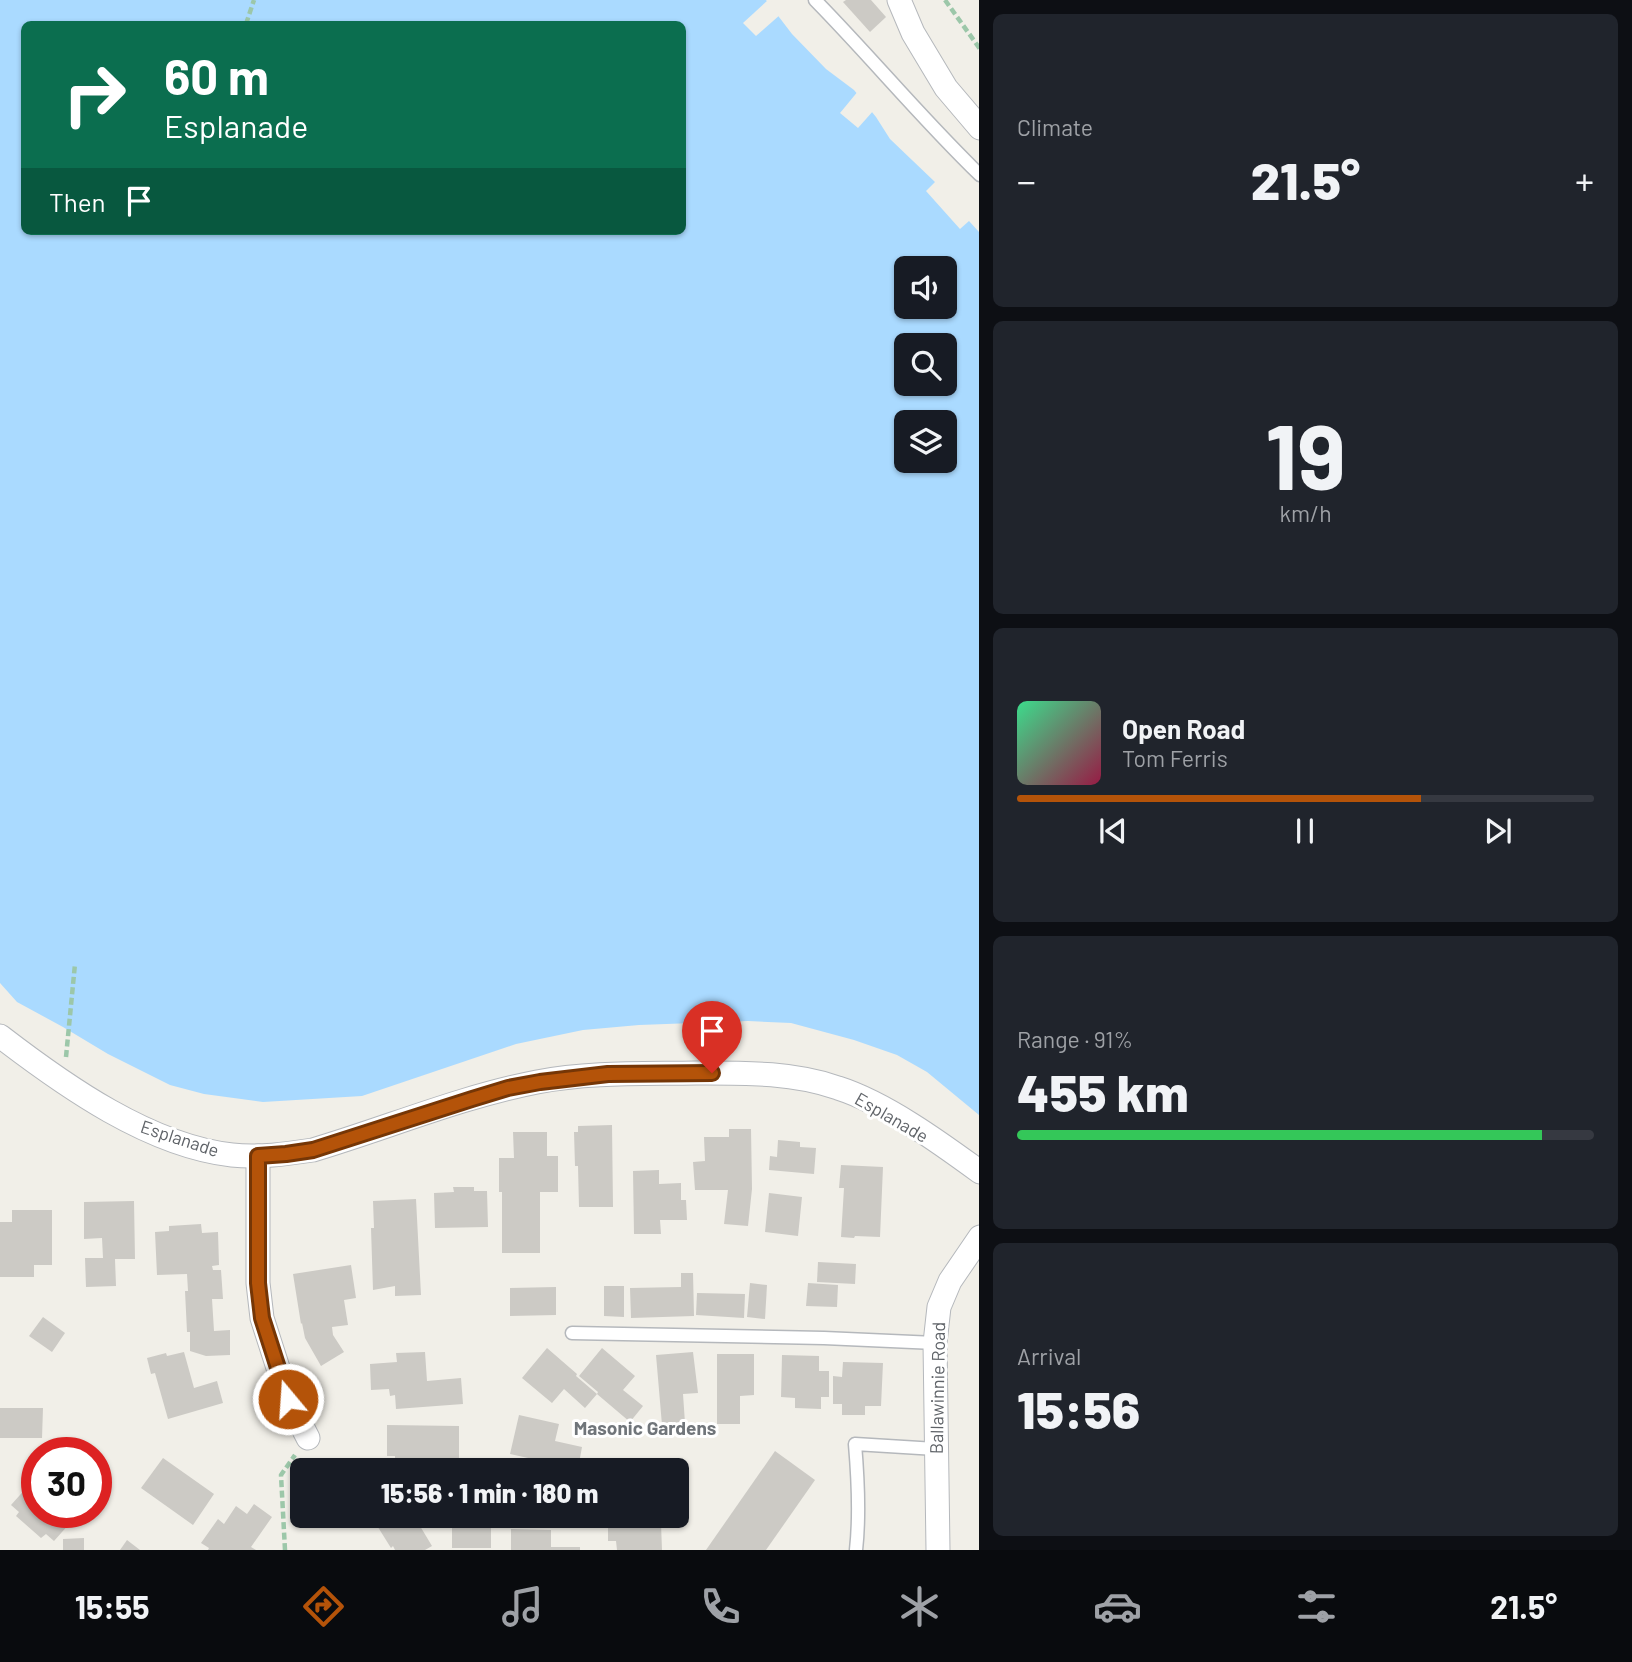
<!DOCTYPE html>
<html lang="en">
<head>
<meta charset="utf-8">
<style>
	:root { --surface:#171b24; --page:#20242c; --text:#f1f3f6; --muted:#9ea1a6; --line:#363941; --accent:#b45309 }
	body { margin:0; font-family:Barlow,sans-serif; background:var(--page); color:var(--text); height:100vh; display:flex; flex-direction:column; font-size:26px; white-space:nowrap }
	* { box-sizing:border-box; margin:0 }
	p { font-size:23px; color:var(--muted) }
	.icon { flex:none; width:38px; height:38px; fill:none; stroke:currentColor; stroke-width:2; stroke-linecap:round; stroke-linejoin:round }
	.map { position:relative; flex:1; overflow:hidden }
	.drawer { display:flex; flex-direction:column; gap:14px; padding:14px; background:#0d0f14; width:653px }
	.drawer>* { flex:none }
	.hud { position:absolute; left:21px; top:21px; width:665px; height:214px; border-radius:10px; box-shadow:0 2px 5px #0004; background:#0b6e4f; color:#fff; overflow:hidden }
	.fabs { position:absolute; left:894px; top:256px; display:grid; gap:14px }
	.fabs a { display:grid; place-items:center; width:63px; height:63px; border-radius:10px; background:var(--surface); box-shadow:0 2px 5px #0004; font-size:35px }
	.speed { position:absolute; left:21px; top:1437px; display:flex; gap:14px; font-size:35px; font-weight:700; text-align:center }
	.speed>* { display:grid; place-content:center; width:91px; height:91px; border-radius:50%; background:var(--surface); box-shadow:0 2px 5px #0004; line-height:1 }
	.speed .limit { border:10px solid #d22; background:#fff; color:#111 }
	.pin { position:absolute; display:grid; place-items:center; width:60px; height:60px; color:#fff; margin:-72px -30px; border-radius:50% 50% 50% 0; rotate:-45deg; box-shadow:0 0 7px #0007 }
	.pin .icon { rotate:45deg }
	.me { position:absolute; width:77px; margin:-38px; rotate:342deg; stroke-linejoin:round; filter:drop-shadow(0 0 5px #0008) }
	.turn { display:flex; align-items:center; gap:24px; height:147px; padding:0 28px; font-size:32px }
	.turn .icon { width:91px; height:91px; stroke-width:2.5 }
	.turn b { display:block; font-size:49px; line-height:60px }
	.then { display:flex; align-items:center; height:66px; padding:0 28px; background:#0003; gap:14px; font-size:26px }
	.big { font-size:52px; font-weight:800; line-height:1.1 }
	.drawer .card { flex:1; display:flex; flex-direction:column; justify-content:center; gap:10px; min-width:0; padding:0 24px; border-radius:10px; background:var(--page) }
	.drawer .dial { align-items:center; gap:0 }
	.dial b { font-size:91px; line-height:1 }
	.song { display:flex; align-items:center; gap:21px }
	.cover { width:84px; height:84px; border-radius:10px; background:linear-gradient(135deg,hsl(150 70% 55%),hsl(340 70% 35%)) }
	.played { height:7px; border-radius:4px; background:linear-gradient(90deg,var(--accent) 70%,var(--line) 70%) }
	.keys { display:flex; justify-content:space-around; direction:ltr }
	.heat { display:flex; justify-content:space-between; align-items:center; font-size:38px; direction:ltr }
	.charge { height:10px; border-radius:5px; background:linear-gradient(90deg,#34c759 91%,var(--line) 0) }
	.trip { position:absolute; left:290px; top:1458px; width:399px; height:70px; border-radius:10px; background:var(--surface); box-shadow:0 2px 5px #0004; font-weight:800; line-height:70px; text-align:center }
	.dock { display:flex; height:112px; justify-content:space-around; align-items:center; background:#090b0e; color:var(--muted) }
	.dock .icon { width:49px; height:49px }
	.dock .current { color:var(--accent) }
	.dock b { font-size:32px; color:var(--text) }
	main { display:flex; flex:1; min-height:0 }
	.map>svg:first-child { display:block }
	.water { fill:#aadaff; fill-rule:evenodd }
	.pier { fill:#f1efe8 }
	.building { fill:#cccac5 }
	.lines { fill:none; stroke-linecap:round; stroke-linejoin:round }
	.service-casing { stroke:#b5b8bc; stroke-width:15 }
	.minor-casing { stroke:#b5b8bc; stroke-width:25 }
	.path { stroke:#9cc7a9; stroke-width:4.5; stroke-dasharray:7 3.5; stroke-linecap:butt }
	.service { stroke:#fff; stroke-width:12 }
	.minor { stroke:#fff; stroke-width:23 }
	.route-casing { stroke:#753606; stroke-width:18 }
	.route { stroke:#b45309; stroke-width:12 }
	.labels { text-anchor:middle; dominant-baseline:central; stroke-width:6; stroke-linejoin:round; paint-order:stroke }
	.street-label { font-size:18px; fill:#5f6368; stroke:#fff }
	.neighbourhood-label { font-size:19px; font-weight:bold; fill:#70757a; stroke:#fff }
</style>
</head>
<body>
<main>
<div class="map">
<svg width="980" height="1550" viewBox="0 0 980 1550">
	<rect width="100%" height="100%" fill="#f1efe8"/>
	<path class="water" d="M0,0H766L792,34L826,69L854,90L876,117L890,139L935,182L926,191L960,229L969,221L980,233L979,1115L927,1072L897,1055L854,1040L791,1023L748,1021L639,1025L583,1030L516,1044L362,1096L263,1102L204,1094L170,1085L108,1054L63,1027L17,1002L0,983ZM24,24H682V231H24ZM906,268H945V306H906ZM906,345H945V383H906ZM906,422H945V460H906Z"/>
	<g class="pier">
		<path d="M768,0H771L781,14L756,36L743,23Z"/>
		<path d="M859,90L874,110L858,128L840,113Z"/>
	</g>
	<g class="building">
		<path d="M846,0H871L886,17L870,32L843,2Z"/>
		<path d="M612,1125L613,1207H579L578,1166H575L574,1132H578V1126Z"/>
		<path d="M729,1129H751L752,1189L748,1226L724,1224L728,1190H695L693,1162L705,1161L704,1137H729Z"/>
		<path d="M513,1132H547V1156H558V1192H540V1253H502V1192H499V1158H514Z"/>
		<path d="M778,1140L800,1142V1147L816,1148L814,1174L769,1170L770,1156L777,1157Z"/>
		<path d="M841,1165L883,1167L880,1237L855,1236L854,1238L841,1237L844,1188H839Z"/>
		<path d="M659,1170V1184L681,1183V1200H686L687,1220H660L661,1234H634L633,1171Z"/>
		<path d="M453,1187H474V1191H487L488,1227L435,1228L434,1193L454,1192Z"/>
		<path d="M769,1193L802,1197L798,1236L765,1232Z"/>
		<path d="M416,1199L421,1295L395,1296V1286L373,1290L371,1228H374L373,1201Z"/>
		<path d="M134,1201L135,1259H115L116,1286L86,1287L85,1258H103L102,1238L84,1239V1202Z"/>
		<path d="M12,1210H52V1265H34V1277H0V1222H12Z"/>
		<path d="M201,1224L202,1233L218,1232L219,1265L212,1266L213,1270H221L223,1299H212L214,1331L230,1330V1355L206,1356L190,1351V1332H187L185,1291H188L187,1274L157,1275L155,1232L169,1231V1226Z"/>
		<path d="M818,1262L856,1264L855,1284L817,1282Z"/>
		<path d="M351,1265L356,1298L344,1300L348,1325L332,1327L333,1335L344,1352L321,1366L305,1338L302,1323L301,1324L293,1274Z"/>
		<path d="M681,1273H693L694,1316L631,1318L630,1288L681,1287Z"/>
		<path d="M750,1283L767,1285L765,1319L747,1317Z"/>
		<path d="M808,1283L838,1285L837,1307L806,1306Z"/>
		<path d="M604,1286H624V1317L604,1316Z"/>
		<path d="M556,1287V1315L510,1316V1288Z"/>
		<path d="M697,1293L745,1294L744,1318L696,1315Z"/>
		<path d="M43,1317L65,1333L52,1352L29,1336Z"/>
		<path d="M547,1348L577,1374L576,1376L597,1394L585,1408L564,1389L552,1403L522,1378Z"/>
		<path d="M602,1348L635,1376L623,1390L643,1406L630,1422L597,1394L598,1392L579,1376Z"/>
		<path d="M184,1352L194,1388L217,1381L223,1403L168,1419L155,1373L151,1374L147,1358L166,1353L167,1356Z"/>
		<path d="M425,1352L427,1381L461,1378L463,1404L396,1409L395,1395L390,1396L389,1389L371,1390L370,1364L397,1362L396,1353Z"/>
		<path d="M693,1352L698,1393L683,1394L685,1423L662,1425L656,1355Z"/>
		<path d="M717,1354H754V1395L740,1396V1424H717Z"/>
		<path d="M782,1355L819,1356V1371H829V1397H821V1409L795,1408V1398L781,1397Z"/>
		<path d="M843,1362L883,1363L881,1406H865V1415H842V1404H833V1376L842,1377Z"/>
		<path d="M0,1408H43L42,1438H0Z"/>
		<path d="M519,1415L559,1424L555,1441L582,1447L578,1469L510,1454Z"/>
		<path d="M387,1425L459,1426V1459H433L431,1464H395V1456H387Z"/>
		<path d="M775,1451L815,1480L766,1550H706Z"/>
		<path d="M163,1458L214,1494L193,1525L141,1488Z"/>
		<path d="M412,1465L441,1466V1470H412Z"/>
		<path d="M37,1476V1512H75L78,1514L54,1541L46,1534L41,1538L16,1516L19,1512L11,1505Z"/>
		<path d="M254,1504L272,1517L251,1547L256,1550H208L209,1548L201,1543L218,1519L224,1524L236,1506L247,1514Z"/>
		<path d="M371,1516H414L432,1546L425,1550H395L393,1546L391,1548Z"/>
		<rect x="452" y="1516" width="39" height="32"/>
		<path d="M551,1516H579L578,1520L550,1517Z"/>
		<path d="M623,1516H647V1523H661L662,1550H617L616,1541H608V1522H623Z"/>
		<path d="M650,1516H676V1520L650,1521Z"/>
		<path d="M511,1529L551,1530V1547H580V1550H511Z"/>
		<path d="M84,1538V1550H63V1539Z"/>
		<path d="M127,1540L140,1550H120Z"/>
	</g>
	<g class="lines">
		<g class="service-casing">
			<g id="service">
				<path d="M815,0C871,57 922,119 980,175"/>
				<path d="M572,1333L824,1338L935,1343"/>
				<path d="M856,1550C860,1515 858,1479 855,1444L936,1449"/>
			</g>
		</g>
		<g class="minor-casing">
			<g id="minor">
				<path d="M899,0L913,33L946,88L980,128"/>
				<path d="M0,1036C65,1086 150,1146 232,1155C259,1158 286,1154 313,1150C387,1128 460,1097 537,1082C589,1072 643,1074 696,1073C743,1073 793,1072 838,1088C885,1103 939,1142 980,1172"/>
				<path d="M258,1156V1283L262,1318L288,1399L308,1438"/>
				<path d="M938,1550L935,1343L939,1307L950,1281L980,1237"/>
			</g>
		</g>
		<g class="path">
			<path d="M945,0L980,49"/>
			<path d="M246,24L254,0"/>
			<path d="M66,1057L75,964"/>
			<path d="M285,1550L281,1475L295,1455"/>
		</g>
		<use href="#service" class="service"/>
		<use href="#minor" class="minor"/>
	</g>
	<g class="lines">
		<g class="route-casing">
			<path id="route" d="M288,1399L262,1318L258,1283V1156L286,1154L313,1150L472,1099L508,1088L540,1082L608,1074L712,1073"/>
		</g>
		<use href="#route" class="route"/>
	</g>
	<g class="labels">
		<g class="street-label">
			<text transform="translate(892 1117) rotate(30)">Esplanade</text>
			<text transform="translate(180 1138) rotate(18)">Esplanade</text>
			<text transform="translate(937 1388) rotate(-89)">Ballawinnie Road</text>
		</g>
		<g class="neighbourhood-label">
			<text x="645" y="1427">Masonic Gardens</text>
		</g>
	</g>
</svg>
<div class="fabs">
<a><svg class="icon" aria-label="sound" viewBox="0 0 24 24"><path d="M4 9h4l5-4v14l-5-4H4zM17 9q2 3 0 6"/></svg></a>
<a><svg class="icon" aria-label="search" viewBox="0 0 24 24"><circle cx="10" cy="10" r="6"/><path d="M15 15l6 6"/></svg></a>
<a><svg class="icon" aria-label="layers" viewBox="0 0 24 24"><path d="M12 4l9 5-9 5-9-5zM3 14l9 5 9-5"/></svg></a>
</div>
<div class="speed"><div class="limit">30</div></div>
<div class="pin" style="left:712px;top:1073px;background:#d93025"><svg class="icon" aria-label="arrive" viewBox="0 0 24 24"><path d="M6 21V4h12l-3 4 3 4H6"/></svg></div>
<svg class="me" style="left:288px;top:1399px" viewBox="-20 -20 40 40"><circle r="17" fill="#b45309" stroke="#fff" stroke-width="3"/><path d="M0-11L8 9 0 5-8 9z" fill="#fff"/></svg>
<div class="trip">15:56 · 1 min · 180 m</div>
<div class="hud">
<div class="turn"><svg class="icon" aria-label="right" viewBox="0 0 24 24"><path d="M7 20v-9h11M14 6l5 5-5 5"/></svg><div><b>60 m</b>Esplanade</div></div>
<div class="then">Then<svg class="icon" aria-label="arrive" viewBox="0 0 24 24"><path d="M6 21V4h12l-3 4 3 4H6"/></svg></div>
</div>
</div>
<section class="drawer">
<div class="card"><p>Climate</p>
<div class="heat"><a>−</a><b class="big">21.5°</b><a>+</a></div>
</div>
<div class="card dial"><b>19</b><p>km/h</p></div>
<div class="card">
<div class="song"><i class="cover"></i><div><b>Open Road</b><p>Tom Ferris</p></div></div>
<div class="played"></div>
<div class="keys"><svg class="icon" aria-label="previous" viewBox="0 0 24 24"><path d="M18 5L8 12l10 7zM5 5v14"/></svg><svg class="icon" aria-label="pause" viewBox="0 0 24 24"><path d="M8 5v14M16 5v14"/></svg><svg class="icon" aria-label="next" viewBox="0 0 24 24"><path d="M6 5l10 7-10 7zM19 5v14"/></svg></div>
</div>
<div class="card"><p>Range · 91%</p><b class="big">455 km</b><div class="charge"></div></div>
<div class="card"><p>Arrival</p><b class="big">15:56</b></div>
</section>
</main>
<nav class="dock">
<b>15:55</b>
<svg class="icon current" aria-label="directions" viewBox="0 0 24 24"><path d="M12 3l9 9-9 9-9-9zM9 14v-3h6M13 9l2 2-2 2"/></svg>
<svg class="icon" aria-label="music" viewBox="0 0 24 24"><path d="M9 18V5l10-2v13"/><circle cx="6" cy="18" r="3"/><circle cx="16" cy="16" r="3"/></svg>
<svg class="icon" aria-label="phone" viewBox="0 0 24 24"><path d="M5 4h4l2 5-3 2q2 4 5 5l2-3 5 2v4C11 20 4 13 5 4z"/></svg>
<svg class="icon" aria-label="climate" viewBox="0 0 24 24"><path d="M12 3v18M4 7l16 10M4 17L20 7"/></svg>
<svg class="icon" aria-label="car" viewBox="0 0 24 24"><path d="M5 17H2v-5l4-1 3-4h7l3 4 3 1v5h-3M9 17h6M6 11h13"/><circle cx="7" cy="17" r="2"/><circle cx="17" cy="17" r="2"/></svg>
<svg class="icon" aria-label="filters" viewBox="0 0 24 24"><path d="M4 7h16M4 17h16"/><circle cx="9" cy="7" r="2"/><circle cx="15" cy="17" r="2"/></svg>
<b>21.5°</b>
</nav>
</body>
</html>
